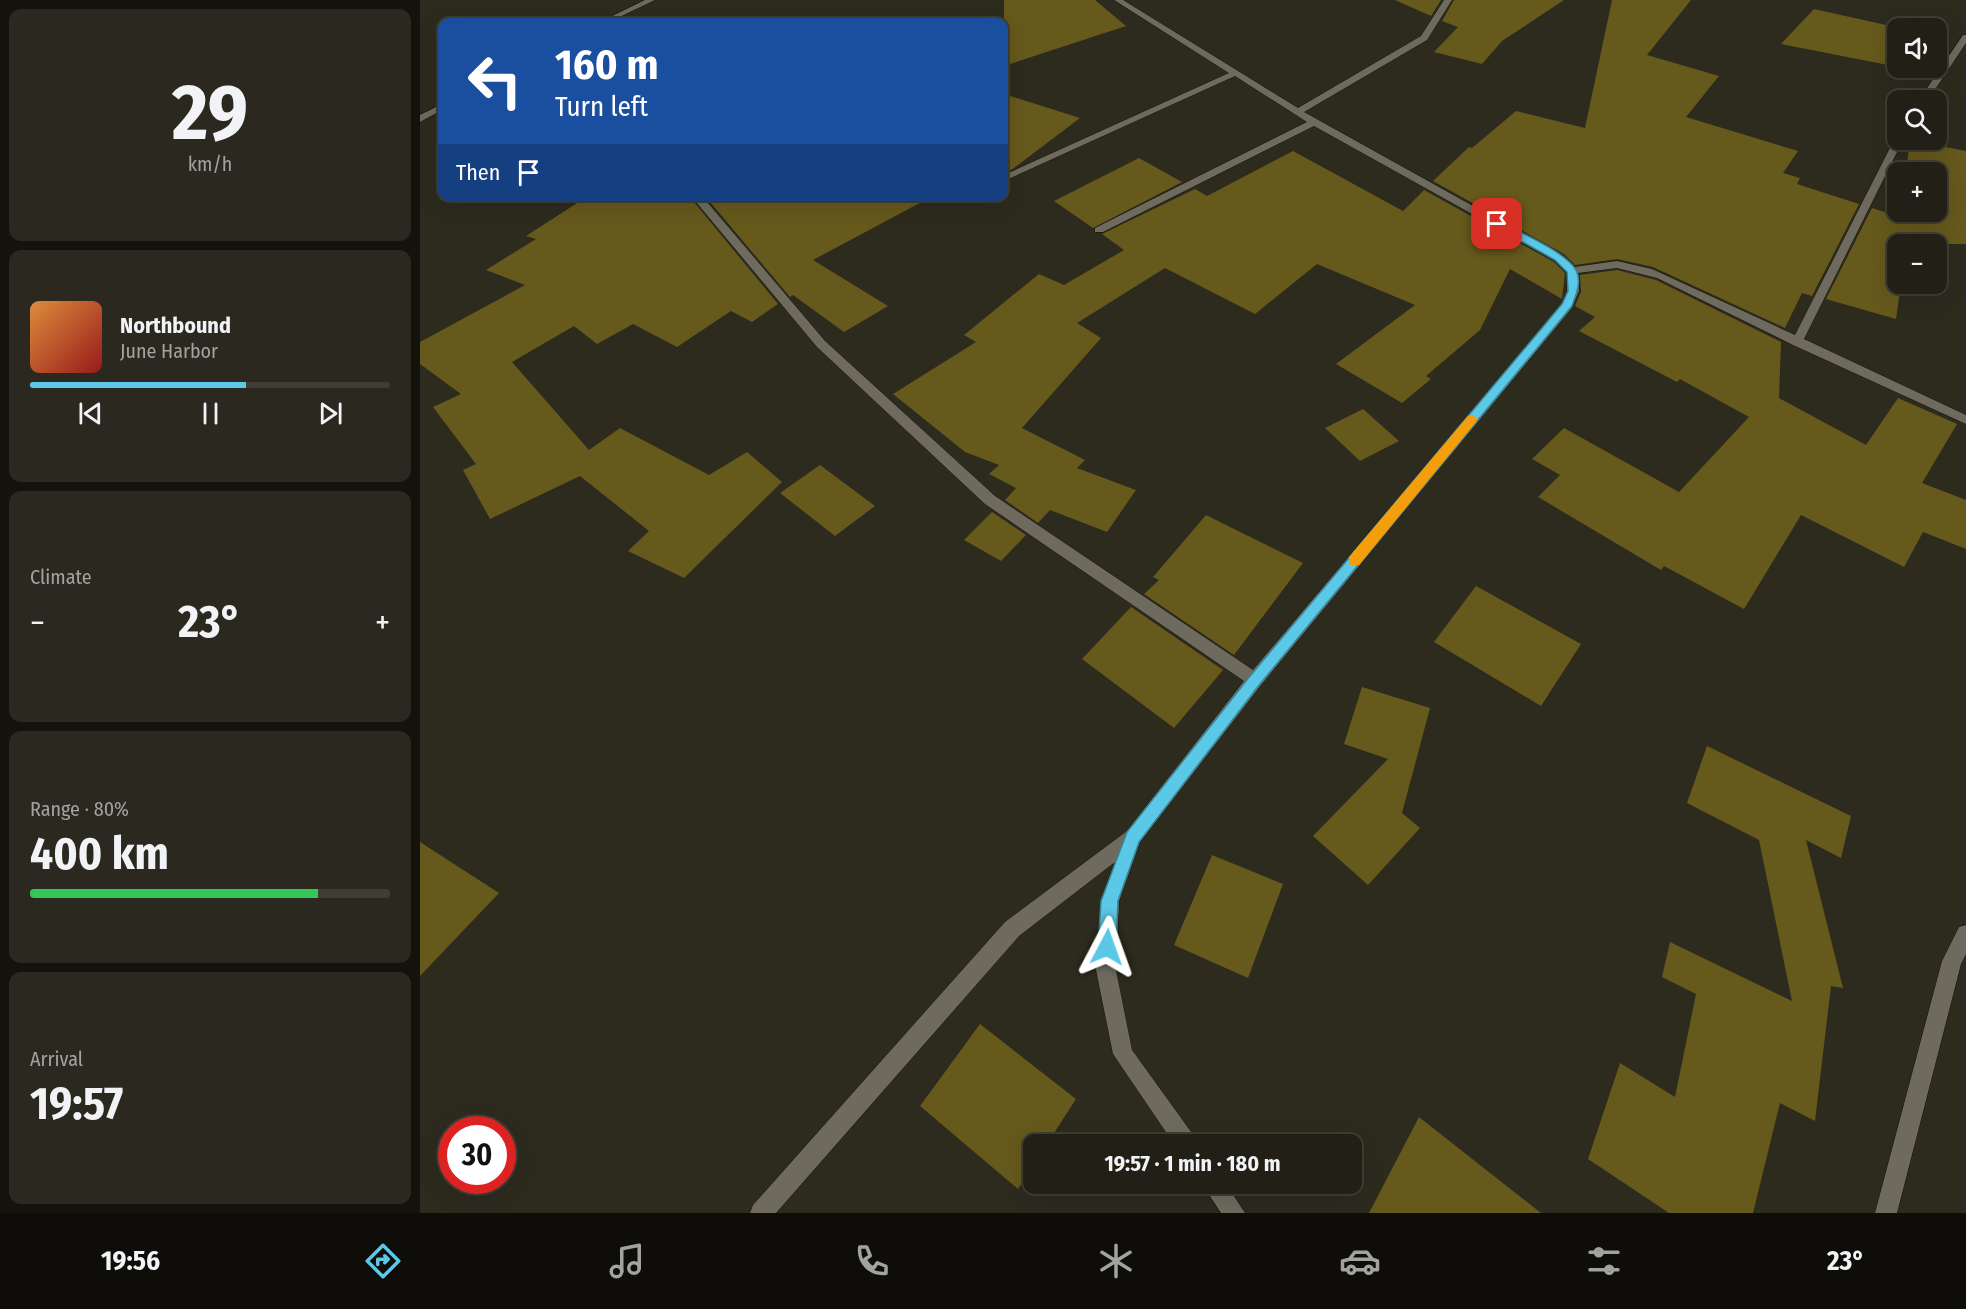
<!DOCTYPE html>
<html lang="en">
<head>
<meta charset="utf-8">
<style>
	:root { --surface:#222016; --page:#2a281f; --text:#f1f3f6; --muted:#a2a3a1; --line:#3f3e35; --accent:#5ac8e6 }
	body { margin:0; font-family:"Fira Sans Condensed",sans-serif; background:var(--page); color:var(--text); height:100vh; display:flex; flex-direction:column; font-size:22px; white-space:nowrap }
	* { box-sizing:border-box; margin:0 }
	p { font-size:20px; color:var(--muted) }
	.icon { flex:none; width:33px; height:33px; fill:none; stroke:currentColor; stroke-width:2; stroke-linecap:round; stroke-linejoin:round }
	.map { position:relative; flex:1; overflow:hidden }
	.details { display:flex; flex-direction:column; gap:9px; padding:9px; background:#13120c; width:420px }
	.details>* { flex:none }
	.top-card { position:absolute; left:18px; top:18px; width:570px; height:183px; border-radius:12px; box-shadow:0 6px 24px #0002,0 0 0 2px var(--line); background:#1a4fa0; color:#fff; overflow:hidden }
	.fabs { position:absolute; left:1467px; top:18px; display:grid; gap:12px }
	.fabs a { display:grid; place-items:center; width:60px; height:60px; border-radius:12px; background:var(--surface); box-shadow:0 6px 24px #0002,0 0 0 2px var(--line); font-size:30px }
	.speed { position:absolute; left:18px; top:1116px; display:flex; gap:12px; font-size:30px; font-weight:700; text-align:center }
	.speed>* { display:grid; place-content:center; width:78px; height:78px; border-radius:50%; background:var(--surface); box-shadow:0 6px 24px #0002,0 0 0 2px var(--line); line-height:1 }
	.speed .limit { border:9px solid #d22; background:#fff; color:#111 }
	.pin { position:absolute; display:grid; place-items:center; width:51px; height:51px; color:#fff; margin:-26px; border-radius:12px; box-shadow:0 3px 9px #0006 }
	.me { position:absolute; width:66px; margin:-33px; rotate:4deg; stroke-linejoin:round; filter:drop-shadow(0 0 4px #0008) }
	.turn { display:flex; align-items:center; gap:21px; height:126px; padding:0 18px; font-size:27px }
	.turn .icon { width:78px; height:78px; stroke-width:2.5 }
	.turn b { display:block; font-size:42px; line-height:51px }
	.then { display:flex; align-items:center; height:57px; padding:0 18px; background:#0003; gap:12px; font-size:22px }
	.big { font-size:45px; font-weight:700; line-height:1.1 }
	.details .card { flex:1; display:flex; flex-direction:column; justify-content:center; gap:9px; min-width:0; padding:0 21px; border-radius:12px; background:var(--page) }
	.details .dial { align-items:center; gap:0 }
	.dial b { font-size:78px; line-height:1 }
	.song { display:flex; align-items:center; gap:18px }
	.cover { width:72px; height:72px; border-radius:9px; background:linear-gradient(135deg,hsl(30 70% 55%),hsl(0 70% 35%)) }
	.played { height:6px; border-radius:3px; background:linear-gradient(90deg,var(--accent) 60%,var(--line) 60%) }
	.keys { display:flex; justify-content:space-around; direction:ltr }
	.heat { display:flex; justify-content:space-between; align-items:center; font-size:33px; direction:ltr }
	.charge { height:9px; border-radius:4px; background:linear-gradient(90deg,#34c759 80%,var(--line) 0) }
	.trip { position:absolute; left:603px; top:1134px; width:339px; height:60px; border-radius:12px; background:var(--surface); box-shadow:0 6px 24px #0002,0 0 0 2px var(--line); font-weight:700; line-height:60px; text-align:center }
	.tab-bar { display:flex; height:96px; justify-content:space-around; align-items:center; background:#0e0d09; color:var(--muted) }
	.tab-bar .icon { width:42px; height:42px }
	.tab-bar .active { color:var(--accent) }
	.tab-bar b { font-size:27px; color:var(--text) }
	main { display:flex; flex:1; min-height:0 }
	.map>svg:first-child { display:block }
	.building { fill:#66591c }
	.lines { fill:none; stroke-linecap:round; stroke-linejoin:round }
	.street-casing { stroke:#151208; stroke-width:1 }
	.secondary-casing { stroke:#151208; stroke-width:1 }
	.street { fill:#6e6b5e; fill-rule:evenodd }
	.secondary { fill:#6e6b5e; fill-rule:evenodd }
	.route { fill:#5ac8e6; stroke:#3a8296; stroke-width:1.5 }
	.slow { fill:#f59e0b }
</style>
</head>
<body>
<main>
<section class="details">
<div class="card dial"><b>29</b><p>km/h</p></div>
<div class="card">
<div class="song"><i class="cover"></i><div><b>Northbound</b><p>June Harbor</p></div></div>
<div class="played"></div>
<div class="keys"><svg class="icon" aria-label="previous" viewBox="0 0 24 24"><path d="M18 5L8 12l10 7zM5 5v14"/></svg><svg class="icon" aria-label="pause" viewBox="0 0 24 24"><path d="M8 5v14M16 5v14"/></svg><svg class="icon" aria-label="next" viewBox="0 0 24 24"><path d="M6 5l10 7-10 7zM19 5v14"/></svg></div>
</div>
<div class="card"><p>Climate</p>
<div class="heat"><a>−</a><b class="big">23°</b><a>+</a></div>
</div>
<div class="card"><p>Range · 80%</p><b class="big">400 km</b><div class="charge"></div></div>
<div class="card"><p>Arrival</p><b class="big">19:57</b></div>
</section>
<div class="map">
<svg width="1546" height="1213" viewBox="0 0 1546 1213">
	<rect width="100%" height="100%" fill="#2d2a1e"/>
	<g class="building">
		<path d="M584,0H675L706,26L584,66Z"/>
		<path d="M975,0H1021L1011,16Z"/>
		<path d="M1034,0H1144L1082,41L1062,64L1014,52L1038,27L1022,21Z"/>
		<path d="M1192,0H1271L1227,55L1299,76L1266,117L1378,151L1363,173L1380,178L1377,184L1439,204L1392,296L1382,293L1365,328L1233,267L1197,259L1155,265L1144,254L1013,181L1049,147L1052,148L1096,111L1165,128Z"/>
		<path d="M1394,9L1475,27L1476,24L1497,28H1478V67L1361,44Z"/>
		<path d="M584,94L660,118L594,168L584,173Z"/>
		<path d="M1490,140L1546,151V244H1526L1502,239L1501,244H1478V284H1487L1486,286L1481,284L1476,319L1406,299L1452,208L1481,217L1482,212H1516V172H1486Z"/>
		<path d="M873,151L983,211L1004,190L1134,262L1145,273L1142,299L1090,269L1060,330L1006,376L1011,379L982,403L916,364L995,305L897,264L835,314L745,268L657,323L681,338L602,428L665,460L657,468L716,490L687,532L630,510L618,523L585,500L596,488L569,474L579,465L545,452L473,394L556,342L544,335L619,274L644,285L704,250L682,234L775,189L787,196Z"/>
		<path d="M719,158L762,182L673,228L634,201Z"/>
		<path d="M168,196H269L358,304L332,322L311,311L257,347L213,324L177,344L154,326L92,362L169,450L200,428L289,475L327,452L362,482L264,578L208,551L229,531L160,476L70,519L43,470L56,464L13,407L41,394L0,364V342L105,285L66,270L116,239L106,236Z"/>
		<path d="M285,196H513L393,260L468,306L424,332L373,295L370,297Z"/>
		<path d="M1197,270L1236,280L1361,342L1359,398L1446,445L1478,398L1537,424L1502,483L1546,500V549L1503,532L1484,567L1381,515L1324,609L1244,566L1241,570L1118,497L1140,475L1112,459L1144,428L1259,492L1329,417L1260,379L1257,382L1159,331L1175,317L1155,306L1161,292L1160,275Z"/>
		<path d="M943,409L979,441L940,461L905,428Z"/>
		<path d="M400,465L455,506L415,536L360,493Z"/>
		<path d="M572,512L606,535L581,561L544,540Z"/>
		<path d="M786,515L883,563L814,655L724,594L739,580L733,577Z"/>
		<path d="M1056,586L1161,644L1121,706L1014,642Z"/>
		<path d="M711,607L803,670L754,728L662,659Z"/>
		<path d="M942,687L1010,708L982,813L1000,828L948,885L893,836L968,759L924,744Z"/>
		<path d="M1287,746L1431,816L1421,858L1386,840L1423,988L1411,986L1395,1121L1360,1103L1333,1213H1249L1168,1159L1200,1063L1255,1097L1276,994L1242,977L1250,942L1372,1001L1339,840L1267,803Z"/>
		<path d="M0,842L79,893L0,976Z"/>
		<path d="M792,855L863,884L828,978L754,945Z"/>
		<path d="M560,1024L656,1099L627,1144H614V1165L598,1189L500,1106Z"/>
		<path d="M999,1117L1121,1213H949Z"/>
	</g>
	<g class="lines">
		<g class="street-casing">
			<g id="street">
				<path d="M694,0H703L878,108L1001,36L1024,0H1032L1007,40L884,112L1143,256L1154,267L1197,261L1232,269L1375,335L1474,140L1478,138V140H1483L1384,339L1546,415V424L1373,345L1237,278L1197,268L1158,273L1159,291L1151,309L841,685L720,842L699,901L696,970L712,1050L774,1136L776,1144H754L693,1054L676,970L681,901L695,862L599,936L356,1213H330L333,1205L585,922L707,831L824,681L565,504L397,347L271,196H282L405,341L575,496L833,670L1142,305L1147,291V272L1135,260L894,126L683,232H675V228L887,122L815,76L584,181V175L809,73Z"/>
				<path d="M1543,35H1546V43L1508,100H1499Z"/>
				<path d="M1546,925V954L1541,964L1477,1213H1455L1522,961L1539,927Z"/>
				<path d="M782,1184H806L825,1213H801Z"/>
			</g>
		</g>
		<g class="secondary-casing">
			<g id="secondary">
				<path d="M225,0H235L189,22H180Z"/>
				<path d="M22,104V110L0,122V115Z"/>
			</g>
		</g>
		<use href="#street" class="street"/>
		<use href="#secondary" class="secondary"/>
	</g>
	<path class="route" d="M1074,222H1081C1100,233 1145,251 1156,270C1162,281 1156,295 1152,306L840,684L719,842L698,901L696,947L693,953L687,956L681,953L678,947L681,901L707,832L830,676L1142,304L1148,291L1147,272L1135,260L1074,226Z"/>
	<path class="slow" d="M1052,415L1058,419L1056,422L939,565H929V557L1048,416Z"/>
</svg>
<div class="fabs">
<a><svg class="icon" aria-label="sound" viewBox="0 0 24 24"><path d="M4 9h4l5-4v14l-5-4H4zM17 9q2 3 0 6"/></svg></a>
<a><svg class="icon" aria-label="search" viewBox="0 0 24 24"><circle cx="10" cy="10" r="6"/><path d="M15 15l6 6"/></svg></a>
<a>+</a>
<a>−</a>
</div>
<div class="speed"><div class="limit">30</div></div>
<div class="pin" style="left:1077px;top:224px;background:#d93025"><svg class="icon" aria-label="arrive" viewBox="0 0 24 24"><path d="M6 21V4h12l-3 4 3 4H6"/></svg></div>
<svg class="me" style="left:687px;top:947px" viewBox="-20 -20 40 40"><path d="M0-17L14 15 0 8-14 15z" fill="#5ac8e6" stroke="#fff" stroke-width="4"/></svg>
<div class="trip">19:57 · 1 min · 180 m</div>
<div class="top-card">
<div class="turn"><svg class="icon" aria-label="left" viewBox="0 0 24 24"><path d="M17 20v-9H6M10 6l-5 5 5 5"/></svg><div><b>160 m</b>Turn left</div></div>
<div class="then">Then<svg class="icon" aria-label="arrive" viewBox="0 0 24 24"><path d="M6 21V4h12l-3 4 3 4H6"/></svg></div>
</div>
</div>
</main>
<nav class="tab-bar">
<b>19:56</b>
<svg class="icon active" aria-label="directions" viewBox="0 0 24 24"><path d="M12 3l9 9-9 9-9-9zM9 14v-3h6M13 9l2 2-2 2"/></svg>
<svg class="icon" aria-label="music" viewBox="0 0 24 24"><path d="M9 18V5l10-2v13"/><circle cx="6" cy="18" r="3"/><circle cx="16" cy="16" r="3"/></svg>
<svg class="icon" aria-label="phone" viewBox="0 0 24 24"><path d="M5 4h4l2 5-3 2q2 4 5 5l2-3 5 2v4C11 20 4 13 5 4z"/></svg>
<svg class="icon" aria-label="climate" viewBox="0 0 24 24"><path d="M12 3v18M4 7l16 10M4 17L20 7"/></svg>
<svg class="icon" aria-label="car" viewBox="0 0 24 24"><path d="M5 17H2v-5l4-1 3-4h7l3 4 3 1v5h-3M9 17h6M6 11h13"/><circle cx="7" cy="17" r="2"/><circle cx="17" cy="17" r="2"/></svg>
<svg class="icon" aria-label="filters" viewBox="0 0 24 24"><path d="M4 7h16M4 17h16"/><circle cx="9" cy="7" r="2"/><circle cx="15" cy="17" r="2"/></svg>
<b>23°</b>
</nav>
</body>
</html>
